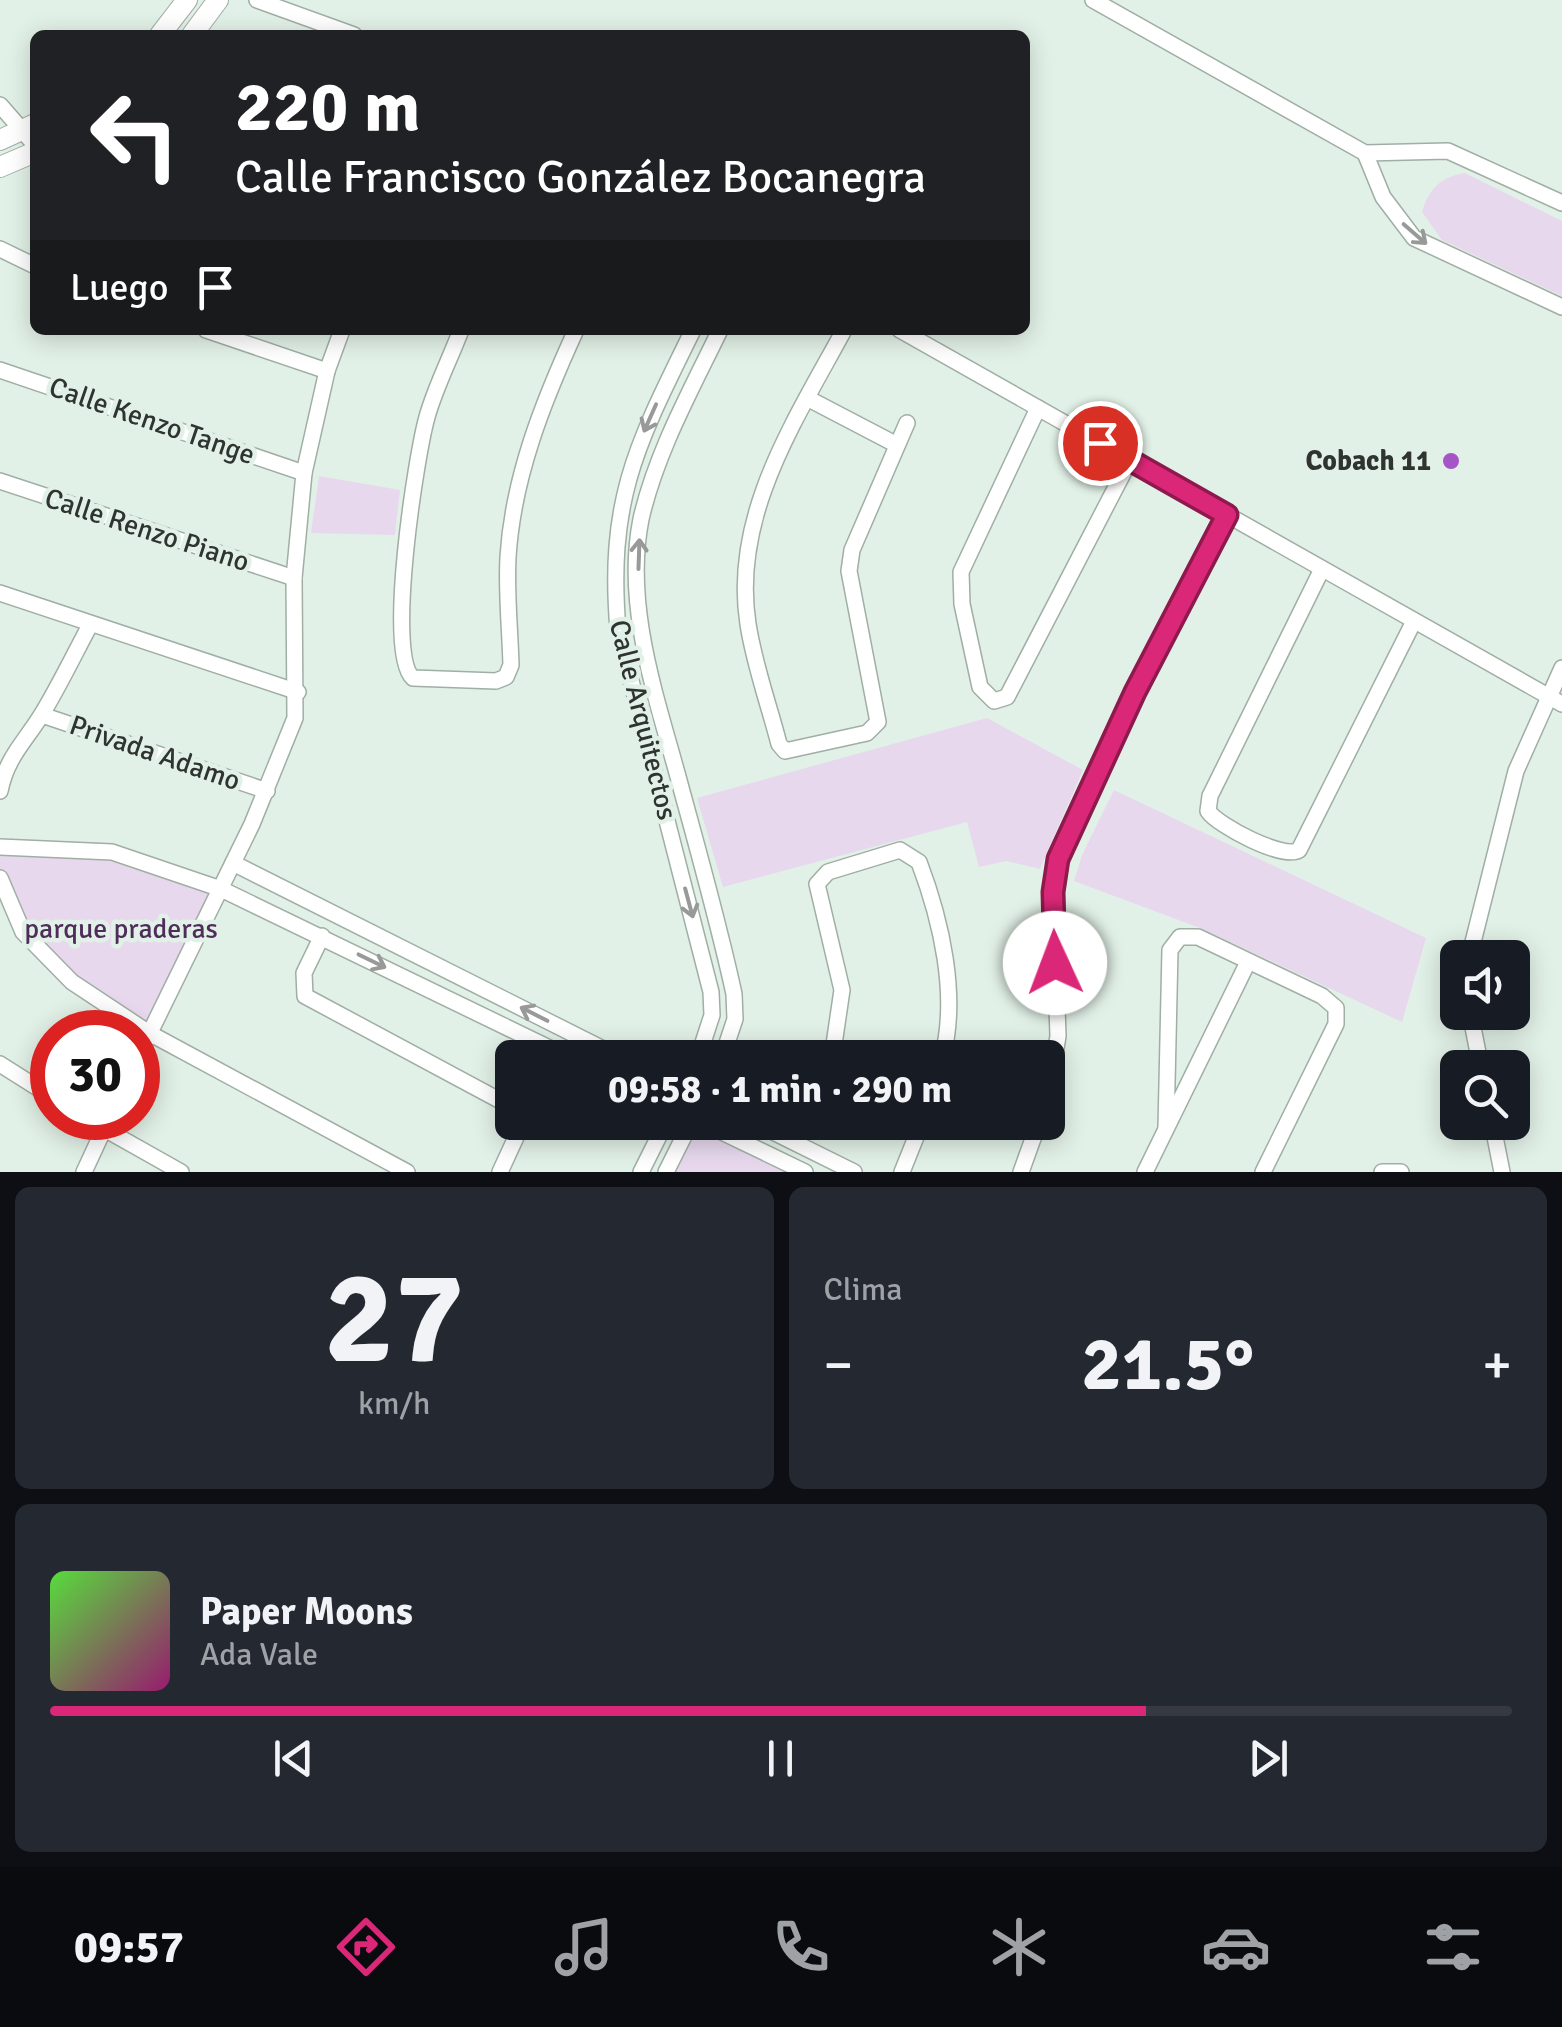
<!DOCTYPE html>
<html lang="es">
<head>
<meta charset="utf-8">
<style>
	:root { --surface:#171b24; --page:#242831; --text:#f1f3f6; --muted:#9ea1a6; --line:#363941; --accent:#db2777 }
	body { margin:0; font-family:Signika,sans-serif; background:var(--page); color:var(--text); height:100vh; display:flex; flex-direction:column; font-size:38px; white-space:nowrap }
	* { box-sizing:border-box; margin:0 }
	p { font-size:32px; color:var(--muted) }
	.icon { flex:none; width:55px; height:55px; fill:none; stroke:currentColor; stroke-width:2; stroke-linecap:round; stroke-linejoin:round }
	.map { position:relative; height:1172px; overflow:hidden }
	.sheet { display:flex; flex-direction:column; gap:15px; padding:15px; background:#0d0f14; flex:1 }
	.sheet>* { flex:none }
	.guide { position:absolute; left:30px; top:30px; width:1000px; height:305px; border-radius:15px; box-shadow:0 5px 25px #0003; background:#202124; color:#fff; overflow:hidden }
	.controls { position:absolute; left:1440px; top:940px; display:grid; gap:20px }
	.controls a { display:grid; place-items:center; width:90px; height:90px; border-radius:15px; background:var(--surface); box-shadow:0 5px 25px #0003; font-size:50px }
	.speed { position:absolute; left:30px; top:1010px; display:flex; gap:20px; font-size:50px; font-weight:700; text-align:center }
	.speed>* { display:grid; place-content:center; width:130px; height:130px; border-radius:50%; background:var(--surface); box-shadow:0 5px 25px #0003; line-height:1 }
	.speed .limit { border:15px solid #d22; background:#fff; color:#111 }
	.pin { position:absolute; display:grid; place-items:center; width:85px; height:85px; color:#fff; margin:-42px; border:5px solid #fff; border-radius:50%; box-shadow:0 2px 10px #0007 }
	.me { position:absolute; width:110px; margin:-55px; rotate:358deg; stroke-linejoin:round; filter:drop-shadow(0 0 8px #0008) }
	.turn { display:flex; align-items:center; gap:35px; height:210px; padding:0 40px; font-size:45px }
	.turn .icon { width:130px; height:130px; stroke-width:2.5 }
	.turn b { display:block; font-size:70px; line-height:85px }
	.then { display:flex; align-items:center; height:95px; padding:0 40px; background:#0003; gap:20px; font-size:38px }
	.big { font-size:75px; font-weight:700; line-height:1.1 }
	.sheet .tile { flex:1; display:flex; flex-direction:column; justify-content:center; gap:15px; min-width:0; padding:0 35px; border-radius:15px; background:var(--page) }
	.sheet .dial { align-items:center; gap:0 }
	.dial b { font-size:130px; line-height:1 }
	.song { display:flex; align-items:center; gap:30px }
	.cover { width:120px; height:120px; border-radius:15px; background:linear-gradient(135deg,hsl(110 70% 55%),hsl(320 70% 35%)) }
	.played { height:10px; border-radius:5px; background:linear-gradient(90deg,var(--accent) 75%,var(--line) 75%) }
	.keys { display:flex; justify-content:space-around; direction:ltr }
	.heat { display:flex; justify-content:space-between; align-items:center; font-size:55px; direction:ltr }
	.sheet .tiles { flex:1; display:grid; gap:15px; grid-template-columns:1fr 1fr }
	.tile:last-child { grid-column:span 2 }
	.trip { position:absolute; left:495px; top:1040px; width:570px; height:100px; border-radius:15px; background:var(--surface); box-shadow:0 5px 25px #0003; font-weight:700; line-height:100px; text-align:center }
	.menu { display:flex; height:160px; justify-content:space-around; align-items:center; background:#090b0e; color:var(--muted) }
	.menu .icon { width:70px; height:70px }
	.menu .active { color:var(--accent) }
	.menu b { font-size:45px; color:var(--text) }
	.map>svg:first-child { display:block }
	.green { fill:#e7d8ee }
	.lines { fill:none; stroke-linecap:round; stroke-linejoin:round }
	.minor-casing { stroke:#a0aea4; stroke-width:18 }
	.major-casing { stroke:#a0aea4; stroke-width:22 }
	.minor { stroke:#fff; stroke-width:15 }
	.major { stroke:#fff; stroke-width:20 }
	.oneway { stroke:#979a98 }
	.route-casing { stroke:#8e194d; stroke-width:25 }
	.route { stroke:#db2777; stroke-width:18 }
	.poi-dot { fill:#a555c5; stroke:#e2f1e7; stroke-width:4 }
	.labels { text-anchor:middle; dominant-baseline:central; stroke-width:9; stroke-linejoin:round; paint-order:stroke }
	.street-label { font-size:28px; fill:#2f3430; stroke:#e2f1e7 }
	.poi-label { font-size:28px; font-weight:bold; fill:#2f3430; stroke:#e2f1e7; text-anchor:end }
	.park-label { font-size:28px; fill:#4e2d5b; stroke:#e2f1e7 }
</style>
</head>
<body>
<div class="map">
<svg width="1562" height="1172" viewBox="0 0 1562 1172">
	<rect width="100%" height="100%" fill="#e2f1e7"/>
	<g class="green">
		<path d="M1465,173L1562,221V296L1442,240L1422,212C1429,188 1441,177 1465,173Z"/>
		<path d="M319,476L400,490L395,535L311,533Z"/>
		<path d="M987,718L1083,770L1040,869L1006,861L979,867L967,822L723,887L697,798Z"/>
		<path d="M1114,790L1426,938L1402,1022L1200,928L1074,881L1082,855Z"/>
		<path d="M0,847L79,848L221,889L149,1033L40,954L0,871Z"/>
		<path d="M691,1122L805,1172H666Z"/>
	</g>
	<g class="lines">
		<g class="minor-casing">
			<g id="minor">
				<path d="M257,0L354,35"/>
				<path d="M1093,0L1365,153L1448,151L1562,203"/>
				<path d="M0,105L35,145"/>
				<path d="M1365,153L1383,197L1414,238L1562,307"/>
				<path d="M0,249L35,266"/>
				<path d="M206,330L327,371"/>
				<path d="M461,330C450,359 435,388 427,417C416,456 385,655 413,678L496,681L506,677L511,665C510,629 506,592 508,557C513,477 543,402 576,330"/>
				<path d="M693,330C637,444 607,499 618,630L711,992L712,1015L698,1058"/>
				<path d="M720,330C691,390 656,453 641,519C624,604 655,693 677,773C697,847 718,920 734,994L735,1019L722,1058"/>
				<path d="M844,330C795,421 731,516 748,624C754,664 769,705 779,744L785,751L867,733L878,722L849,571L852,550L907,423"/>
				<path d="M900,330L1562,704"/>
				<path d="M0,370L304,473"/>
				<path d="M807,398L897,445"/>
				<path d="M1038,408L961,572L962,604L980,687L994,701L1007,697L1130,460"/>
				<path d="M0,481L294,578"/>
				<path d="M1322,569L1210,796L1208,811C1218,826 1284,860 1299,850L1414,621"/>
				<path d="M0,593L298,692"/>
				<path d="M42,715L267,791"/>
				<path d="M0,791C7,755 28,739 45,709C61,682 75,653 90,625"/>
				<path d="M0,847L112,852L221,889L570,1058"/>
				<path d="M233,863L621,1058"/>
				<path d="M0,878L23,932L72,982L149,1033L407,1172"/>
				<path d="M322,936L304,973L305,996L512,1107"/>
				<path d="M1469,958L1516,771L1562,668"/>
				<path d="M1470,1012L1481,1068"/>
				<path d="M138,1057L252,824L295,718L294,578L304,473L327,371L342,330"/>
				<path d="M832,1058L842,990L817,884L828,872L900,850L919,862C941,920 959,996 942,1058"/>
				<path d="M0,1064L52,1097"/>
				<path d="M1048,1098L1058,1036L1053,893L1059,859L1135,692L1227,515"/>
				<path d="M85,1118L181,1172"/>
				<path d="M701,1122L805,1172"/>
				<path d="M753,1122L854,1172"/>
				<path d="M1492,1122L1502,1172"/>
				<path d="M1166,1128L1170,950L1180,937H1198L1322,996L1336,1008V1024L1263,1172"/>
				<path d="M796,1142L805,1122"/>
				<path d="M84,1172L109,1118"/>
				<path d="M500,1172L523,1122"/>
				<path d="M641,1172L666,1122"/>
				<path d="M666,1172L691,1122"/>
				<path d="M902,1172L922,1122"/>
				<path d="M1021,1172L1039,1122"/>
				<path d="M1145,1172L1248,962"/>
				<path d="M1382,1172H1401"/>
			</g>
		</g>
		<g class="major-casing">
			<g id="major">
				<path d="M160,35L187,0"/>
				<path d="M192,35L218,0"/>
				<path d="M0,140L35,124"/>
				<path d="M0,167L35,152"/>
			</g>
		</g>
		<use href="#minor" class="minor"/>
		<use href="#major" class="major"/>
	</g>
	<defs><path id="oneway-shaft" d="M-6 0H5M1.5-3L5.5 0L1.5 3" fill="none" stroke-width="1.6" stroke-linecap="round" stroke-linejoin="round" transform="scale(2.5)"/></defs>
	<g class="oneway">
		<use href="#oneway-shaft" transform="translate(1415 234) rotate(41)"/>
		<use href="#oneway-shaft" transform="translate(650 418) rotate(114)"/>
		<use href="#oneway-shaft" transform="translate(639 554) rotate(-88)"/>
		<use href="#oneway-shaft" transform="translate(689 903) rotate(75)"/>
		<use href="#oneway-shaft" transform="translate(372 961) rotate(26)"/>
		<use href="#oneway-shaft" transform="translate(534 1014) rotate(-153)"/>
	</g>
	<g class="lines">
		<g class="route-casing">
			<path id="route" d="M1055,963L1053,892L1058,859L1135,692L1227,515L1100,443"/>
		</g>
		<use href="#route" class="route"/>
	</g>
	<circle class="poi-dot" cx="1451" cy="461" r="10"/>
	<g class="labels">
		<g class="street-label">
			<text transform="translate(152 421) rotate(19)">Calle Kenzo Tange</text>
			<text transform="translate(147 530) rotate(18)">Calle Renzo Piano</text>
			<text transform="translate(643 720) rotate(76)">Calle Arquitectos</text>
			<text transform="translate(155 753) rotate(19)">Privada Adamo</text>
		</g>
		<g class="poi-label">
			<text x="1431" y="461">Cobach 11</text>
		</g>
		<g class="park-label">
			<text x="121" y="929">parque praderas</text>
		</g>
	</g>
</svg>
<div class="controls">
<a><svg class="icon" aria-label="sound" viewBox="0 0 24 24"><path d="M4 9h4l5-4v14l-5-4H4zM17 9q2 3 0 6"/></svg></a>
<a><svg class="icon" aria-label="search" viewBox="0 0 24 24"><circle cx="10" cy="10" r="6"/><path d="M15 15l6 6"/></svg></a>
</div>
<div class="speed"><div class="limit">30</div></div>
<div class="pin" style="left:1100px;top:443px;background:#d93025"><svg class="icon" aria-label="arrive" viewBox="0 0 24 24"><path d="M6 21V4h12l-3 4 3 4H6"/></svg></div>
<svg class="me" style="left:1055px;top:963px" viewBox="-20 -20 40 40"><circle r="19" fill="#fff"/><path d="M0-13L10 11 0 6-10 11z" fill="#db2777"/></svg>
<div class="trip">09:58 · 1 min · 290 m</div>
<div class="guide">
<div class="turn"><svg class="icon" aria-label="left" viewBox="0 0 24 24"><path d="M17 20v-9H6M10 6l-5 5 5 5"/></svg><div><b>220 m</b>Calle Francisco González Bocanegra</div></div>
<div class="then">Luego<svg class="icon" aria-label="arrive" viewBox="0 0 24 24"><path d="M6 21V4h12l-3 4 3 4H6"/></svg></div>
</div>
</div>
<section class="sheet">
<div class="tiles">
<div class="tile dial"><b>27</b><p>km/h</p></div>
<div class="tile"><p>Clima</p>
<div class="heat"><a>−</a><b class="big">21.5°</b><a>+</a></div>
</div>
<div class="tile">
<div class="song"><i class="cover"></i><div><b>Paper Moons</b><p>Ada Vale</p></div></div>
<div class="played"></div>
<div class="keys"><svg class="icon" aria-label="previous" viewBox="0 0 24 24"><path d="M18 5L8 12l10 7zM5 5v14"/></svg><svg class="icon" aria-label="pause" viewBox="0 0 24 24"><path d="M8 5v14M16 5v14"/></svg><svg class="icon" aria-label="next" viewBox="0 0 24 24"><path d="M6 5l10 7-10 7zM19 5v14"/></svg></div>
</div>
</div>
</section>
<nav class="menu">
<b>09:57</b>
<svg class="icon active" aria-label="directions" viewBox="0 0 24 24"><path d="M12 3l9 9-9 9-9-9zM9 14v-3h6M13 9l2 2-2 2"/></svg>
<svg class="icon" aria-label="music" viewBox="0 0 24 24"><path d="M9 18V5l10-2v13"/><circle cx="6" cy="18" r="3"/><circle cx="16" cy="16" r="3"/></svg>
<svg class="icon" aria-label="phone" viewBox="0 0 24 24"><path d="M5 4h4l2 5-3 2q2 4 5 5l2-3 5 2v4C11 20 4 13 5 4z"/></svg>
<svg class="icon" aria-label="climate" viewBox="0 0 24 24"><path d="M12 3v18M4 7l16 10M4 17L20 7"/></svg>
<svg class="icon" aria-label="car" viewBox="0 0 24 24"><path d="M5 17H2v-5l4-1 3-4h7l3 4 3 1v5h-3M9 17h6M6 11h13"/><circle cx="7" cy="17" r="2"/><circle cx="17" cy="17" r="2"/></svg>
<svg class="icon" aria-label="filters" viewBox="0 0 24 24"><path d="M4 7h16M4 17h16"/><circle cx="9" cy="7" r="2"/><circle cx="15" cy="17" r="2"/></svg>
</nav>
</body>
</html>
